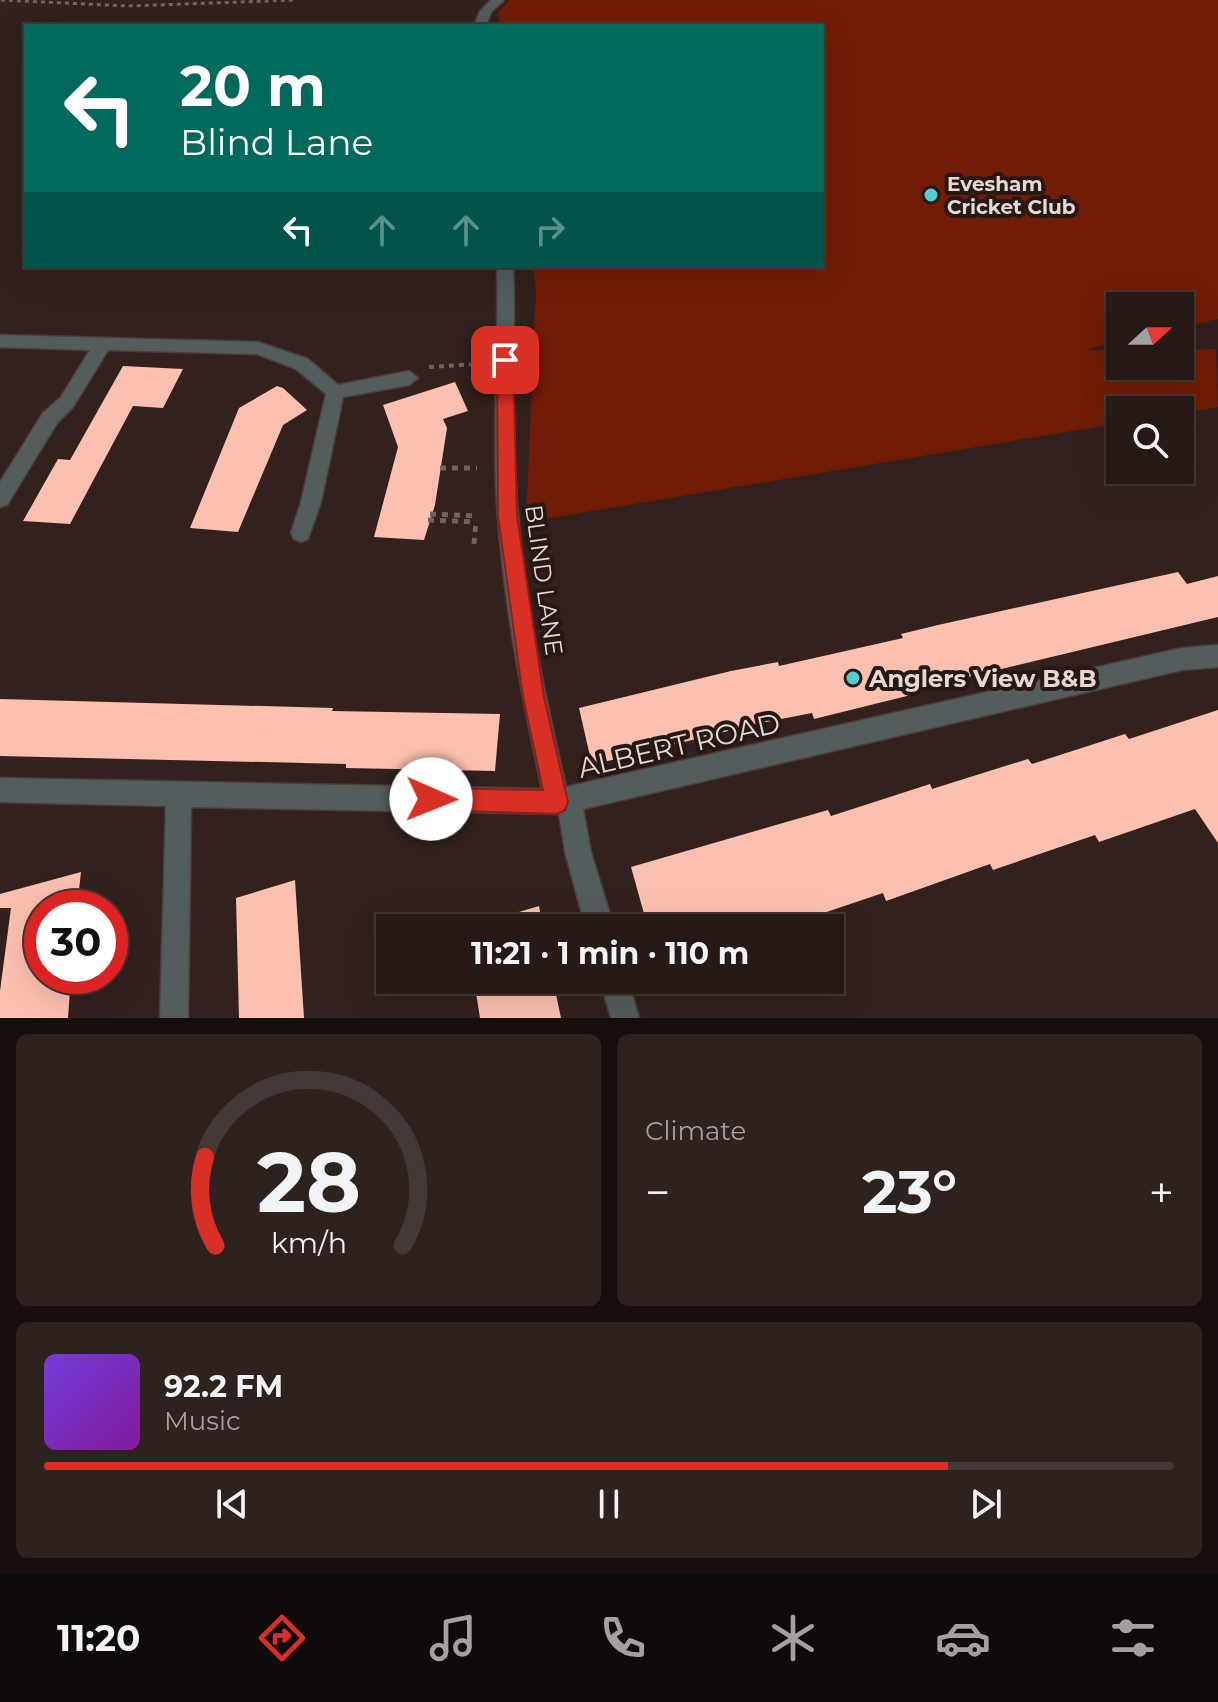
<!DOCTYPE html>
<html lang="en">
<head>
<meta charset="utf-8">
<style>
	:root { --surface:#261916; --page:#2e221f; --text:#f1f3f6; --muted:#a4a0a1; --line:#423835; --accent:#d93025 }
	body { margin:0; font-family:Montserrat,sans-serif; background:var(--page); color:var(--text); height:100vh; display:flex; flex-direction:column; font-size:30px; white-space:nowrap }
	* { box-sizing:border-box; margin:0 }
	p { font-size:26px; color:var(--muted) }
	.icon { flex:none; width:44px; height:44px; fill:none; stroke:currentColor; stroke-width:2; stroke-linecap:round; stroke-linejoin:round }
	.map { position:relative; height:1018px; overflow:hidden }
	.panel { display:flex; flex-direction:column; gap:16px; padding:16px; background:#150e0c; flex:1 }
	.panel>* { flex:none }
	.banner { position:absolute; left:24px; top:24px; width:800px; height:244px; border-radius:0px; box-shadow:0 8px 32px #0002,0 0 0 2px var(--line); background:#00695c; color:#fff; overflow:hidden }
	.needle { width:52px; rotate:69deg }
	.buttons { position:absolute; left:1106px; top:292px; display:grid; gap:16px }
	.buttons a { display:grid; place-items:center; width:88px; height:88px; border-radius:0px; background:var(--surface); box-shadow:0 8px 32px #0002,0 0 0 2px var(--line); font-size:40px }
	.speed { position:absolute; left:24px; top:890px; display:flex; gap:16px; font-size:40px; font-weight:700; text-align:center }
	.speed>* { display:grid; place-content:center; width:104px; height:104px; border-radius:50%; background:var(--surface); box-shadow:0 8px 32px #0002,0 0 0 2px var(--line); line-height:1 }
	.speed .limit { border:12px solid #d22; background:#fff; color:#111 }
	.pin { position:absolute; display:grid; place-items:center; width:68px; height:68px; color:#fff; margin:-34px; border-radius:16px; box-shadow:0 4px 12px #0006 }
	.me { position:absolute; width:88px; margin:-44px; rotate:91deg; stroke-linejoin:round; filter:drop-shadow(0 0 6px #0008) }
	.turn { display:flex; align-items:center; gap:28px; height:168px; padding:0 24px; font-size:36px }
	.turn .icon { width:104px; height:104px; stroke-width:2.5 }
	.turn b { display:block; font-size:56px; line-height:68px }
	.lanes { display:flex; align-items:center; height:76px; padding:0 24px; background:#0003; justify-content:center; gap:40px; direction:ltr }
	.lanes .off { opacity:.35 }
	.big { font-size:60px; font-weight:700; line-height:1.1 }
	.panel .card { flex:1; display:flex; flex-direction:column; justify-content:center; gap:12px; min-width:0; padding:0 28px; border-radius:12px; background:var(--page) }
	.panel .dial { align-items:center; gap:0 }
	.dial svg { height:208px; overflow:visible; fill:none; stroke:var(--line); stroke-width:7; stroke-linecap:round; text-anchor:middle }
	.dial text { fill:var(--text); stroke:none }
	.song { display:flex; align-items:center; gap:24px }
	.cover { width:96px; height:96px; border-radius:12px; background:linear-gradient(135deg,hsl(260 70% 55%),hsl(290 70% 35%)) }
	.played { height:8px; border-radius:4px; background:linear-gradient(90deg,var(--accent) 80%,var(--line) 80%) }
	.keys { display:flex; justify-content:space-around; direction:ltr }
	.heat { display:flex; justify-content:space-between; align-items:center; font-size:44px; direction:ltr }
	.panel .tiles { flex:1; display:grid; gap:16px; grid-template-columns:1fr 1fr }
	.card:last-child { grid-column:span 2 }
	.trip { position:absolute; left:376px; top:914px; width:468px; height:80px; border-radius:0px; background:var(--surface); box-shadow:0 8px 32px #0002,0 0 0 2px var(--line); font-weight:700; line-height:80px; text-align:center }
	.dock { display:flex; height:128px; justify-content:space-around; align-items:center; background:#0f0a09; color:var(--muted) }
	.dock .icon { width:56px; height:56px }
	.dock .on { color:var(--accent) }
	.dock b { font-size:36px; color:var(--text) }
	.map>svg:first-child { display:block }
	.green { fill:#711c06 }
	.building { fill:#fcc0b0 }
	.lines { fill:none; stroke-linecap:round; stroke-linejoin:round }
	.minor-casing { stroke:#4e3e3a; stroke-width:3 }
	.path-far2 { stroke:#71625f; stroke-width:3; stroke-dasharray:4 4; stroke-linecap:butt }
	.path-far1 { stroke:#71625f; stroke-width:4; stroke-dasharray:5 5; stroke-linecap:butt }
	.path { stroke:#71625f; stroke-width:5; stroke-dasharray:6 6; stroke-linecap:butt }
	.minor { fill:#535d5d; fill-rule:evenodd }
	.route { fill:#d93025; stroke:#8d1f18; stroke-width:2 }
	.poi-dot { fill:#52cdd0; stroke:#281814; stroke-width:3 }
	.labels { text-anchor:middle; dominant-baseline:central; stroke-width:8; stroke-linejoin:round; paint-order:stroke }
	.far-poi-label { font-size:20px; font-weight:bold; fill:#e3d8d5; stroke:#281814; text-anchor:start }
	.street-label { font-size:24px; fill:#e3d8d5; stroke:#281814 }
	.poi-label { font-size:24px; font-weight:bold; fill:#e3d8d5; stroke:#281814; text-anchor:start }
	.near-street-label { font-size:28px; fill:#e3d8d5; stroke:#281814 }
</style>
</head>
<body>
<div class="map">
<svg width="1218" height="1018" viewBox="0 0 1218 1018">
	<rect width="100%" height="100%" fill="#32211d"/>
	<path class="green" d="M509,0H1218V319L1180,328V306H1120V341L1084,350H1120V366H1180V350L1216,349L1218,407L1180,413V410H1120V423L526,522L536,293L533,266H822V26H500L498,13Z"/>
	<g class="building">
		<path d="M123,366L183,369L163,408L133,406L70,524L23,521L58,459L70,460Z"/>
		<path d="M455,382L468,411L443,419L447,428L435,505L424,540L374,537L398,447L383,405Z"/>
		<path d="M277,386L283,388L307,410L283,425L238,532L190,528L239,408Z"/>
		<path d="M1178,572L1187,584L1218,576V617L955,680L913,691L915,694L814,719L812,713L756,724L592,765L579,708L731,671L778,662L779,666L903,638L901,634L938,625Z"/>
		<path d="M0,699L333,708L332,711L500,714L495,771L346,768V764L0,756Z"/>
		<path d="M1218,710V843L1195,809L1099,842L1095,835L993,870L990,864L886,901L883,893L779,928H648L631,867L828,810L831,816L930,784L932,789L1028,759L1032,764L1125,734L1129,739Z"/>
		<path d="M81,872L77,908H42V976H71L68,1018H0V991L11,908H0V894Z"/>
		<path d="M295,880L304,1018H239L236,898Z"/>
		<path d="M539,906L543,928H466Z"/>
		<path d="M474,980H553L561,1018H480Z"/>
	</g>
	<g class="lines">
		<g class="minor-casing">
			<g id="minor">
				<path d="M491,0H504L491,12L486,26H474L480,11Z"/>
				<path d="M497,266H513C516,339 511,413 516,486C522,588 543,688 566,787L1182,648L1218,645V667L1182,670L583,809L591,852L614,928H586L565,852L559,814L191,807L188,1018H160L166,806L0,802V778L542,789C520,689 501,589 496,487C493,413 499,339 497,266Z"/>
				<path d="M0,335L258,342L308,359L338,385L409,371L418,378L409,385L343,397L321,502L308,539L301,542L294,539L291,533L301,502L326,394L296,369L257,354L108,350L73,407L57,423L7,505L0,507V482L43,413L61,397L90,350L0,347Z"/>
				<path d="M600,980H628L639,1018H611Z"/>
			</g>
		</g>
		<path class="path-far2" d="M1,0L128,6L297,0"/>
		<path class="path-far1" d="M429,367L478,364"/>
		<g class="path">
			<path d="M440,468H477"/>
			<path d="M430,514L477,516"/>
			<path d="M428,520L476,522"/>
			<path d="M474,544L476,521"/>
		</g>
		<use href="#minor" class="minor"/>
	</g>
	<path class="route" d="M505,354L513,360L517,516L544,697L568,802L565,810L557,814L431,810L423,807L419,799L423,791L431,788L543,790L523,697L498,516L497,360Z"/>
	<g class="poi-dot">
		<circle cx="931" cy="195" r="8"/>
		<circle cx="853" cy="678" r="8"/>
	</g>
	<g class="labels">
		<g class="far-poi-label">
			<text x="947" y="184">Evesham<tspan x="947" dy="23">Cricket Club</tspan></text>
		</g>
		<g class="street-label">
			<text transform="translate(544 580) rotate(82)">BLIND LANE</text>
		</g>
		<g class="poi-label">
			<text x="869" y="678">Anglers View B&amp;B</text>
		</g>
		<g class="near-street-label">
			<text transform="translate(679 745) rotate(-13)">ALBERT ROAD</text>
		</g>
	</g>
</svg>
<div class="buttons">
<a><svg class="needle" viewBox="-14 -14 28 28"><path d="M0-13l5 13h-10z" fill="#e53935"/><path d="M0 13l5-13h-10z" fill="#a4a0a1"/></svg></a>
<a><svg class="icon" aria-label="search" viewBox="0 0 24 24"><circle cx="10" cy="10" r="6"/><path d="M15 15l6 6"/></svg></a>
</div>
<div class="speed"><div class="limit">30</div></div>
<div class="pin" style="left:505px;top:360px;background:#d93025"><svg class="icon" aria-label="arrive" viewBox="0 0 24 24"><path d="M6 21V4h12l-3 4 3 4H6"/></svg></div>
<svg class="me" style="left:431px;top:799px" viewBox="-20 -20 40 40"><circle r="19" fill="#fff"/><path d="M0-13L10 11 0 6-10 11z" fill="#d93025"/></svg>
<div class="trip">11:21 · 1 min · 110 m</div>
<div class="banner">
<div class="turn"><svg class="icon" aria-label="left" viewBox="0 0 24 24"><path d="M17 20v-9H6M10 6l-5 5 5 5"/></svg><div><b>20 m</b>Blind Lane</div></div>
<div class="lanes"><svg class="icon" aria-label="left" viewBox="0 0 24 24"><path d="M17 20v-9H6M10 6l-5 5 5 5"/></svg><svg class="icon off" aria-label="ahead" viewBox="0 0 24 24"><path d="M12 20V5M6 11l6-6 6 6"/></svg><svg class="icon off" aria-label="ahead" viewBox="0 0 24 24"><path d="M12 20V5M6 11l6-6 6 6"/></svg><svg class="icon off" aria-label="right" viewBox="0 0 24 24"><path d="M7 20v-9h11M14 6l5 5-5 5"/></svg></div>
</div>
</div>
<section class="panel">
<div class="tiles">
<div class="card dial"><svg viewBox="0 0 100 80">
<path d="M14 69A42 42 0 1 1 86 69"/>
<path d="M14 69A42 42 0 0 1 10 35" stroke="#d93025"/>
<text x="50" y="56" font-size="32" font-weight="700">28</text>
<text x="50" y="72" font-size="11">km/h</text>
</svg></div>
<div class="card"><p>Climate</p>
<div class="heat"><a>−</a><b class="big">23°</b><a>+</a></div>
</div>
<div class="card">
<div class="song"><i class="cover"></i><div><b>92.2 FM</b><p>Music</p></div></div>
<div class="played"></div>
<div class="keys"><svg class="icon" aria-label="previous" viewBox="0 0 24 24"><path d="M18 5L8 12l10 7zM5 5v14"/></svg><svg class="icon" aria-label="pause" viewBox="0 0 24 24"><path d="M8 5v14M16 5v14"/></svg><svg class="icon" aria-label="next" viewBox="0 0 24 24"><path d="M6 5l10 7-10 7zM19 5v14"/></svg></div>
</div>
</div>
</section>
<nav class="dock">
<b>11:20</b>
<svg class="icon on" aria-label="directions" viewBox="0 0 24 24"><path d="M12 3l9 9-9 9-9-9zM9 14v-3h6M13 9l2 2-2 2"/></svg>
<svg class="icon" aria-label="music" viewBox="0 0 24 24"><path d="M9 18V5l10-2v13"/><circle cx="6" cy="18" r="3"/><circle cx="16" cy="16" r="3"/></svg>
<svg class="icon" aria-label="phone" viewBox="0 0 24 24"><path d="M5 4h4l2 5-3 2q2 4 5 5l2-3 5 2v4C11 20 4 13 5 4z"/></svg>
<svg class="icon" aria-label="climate" viewBox="0 0 24 24"><path d="M12 3v18M4 7l16 10M4 17L20 7"/></svg>
<svg class="icon" aria-label="car" viewBox="0 0 24 24"><path d="M5 17H2v-5l4-1 3-4h7l3 4 3 1v5h-3M9 17h6M6 11h13"/><circle cx="7" cy="17" r="2"/><circle cx="17" cy="17" r="2"/></svg>
<svg class="icon" aria-label="filters" viewBox="0 0 24 24"><path d="M4 7h16M4 17h16"/><circle cx="9" cy="7" r="2"/><circle cx="15" cy="17" r="2"/></svg>
</nav>
</body>
</html>
